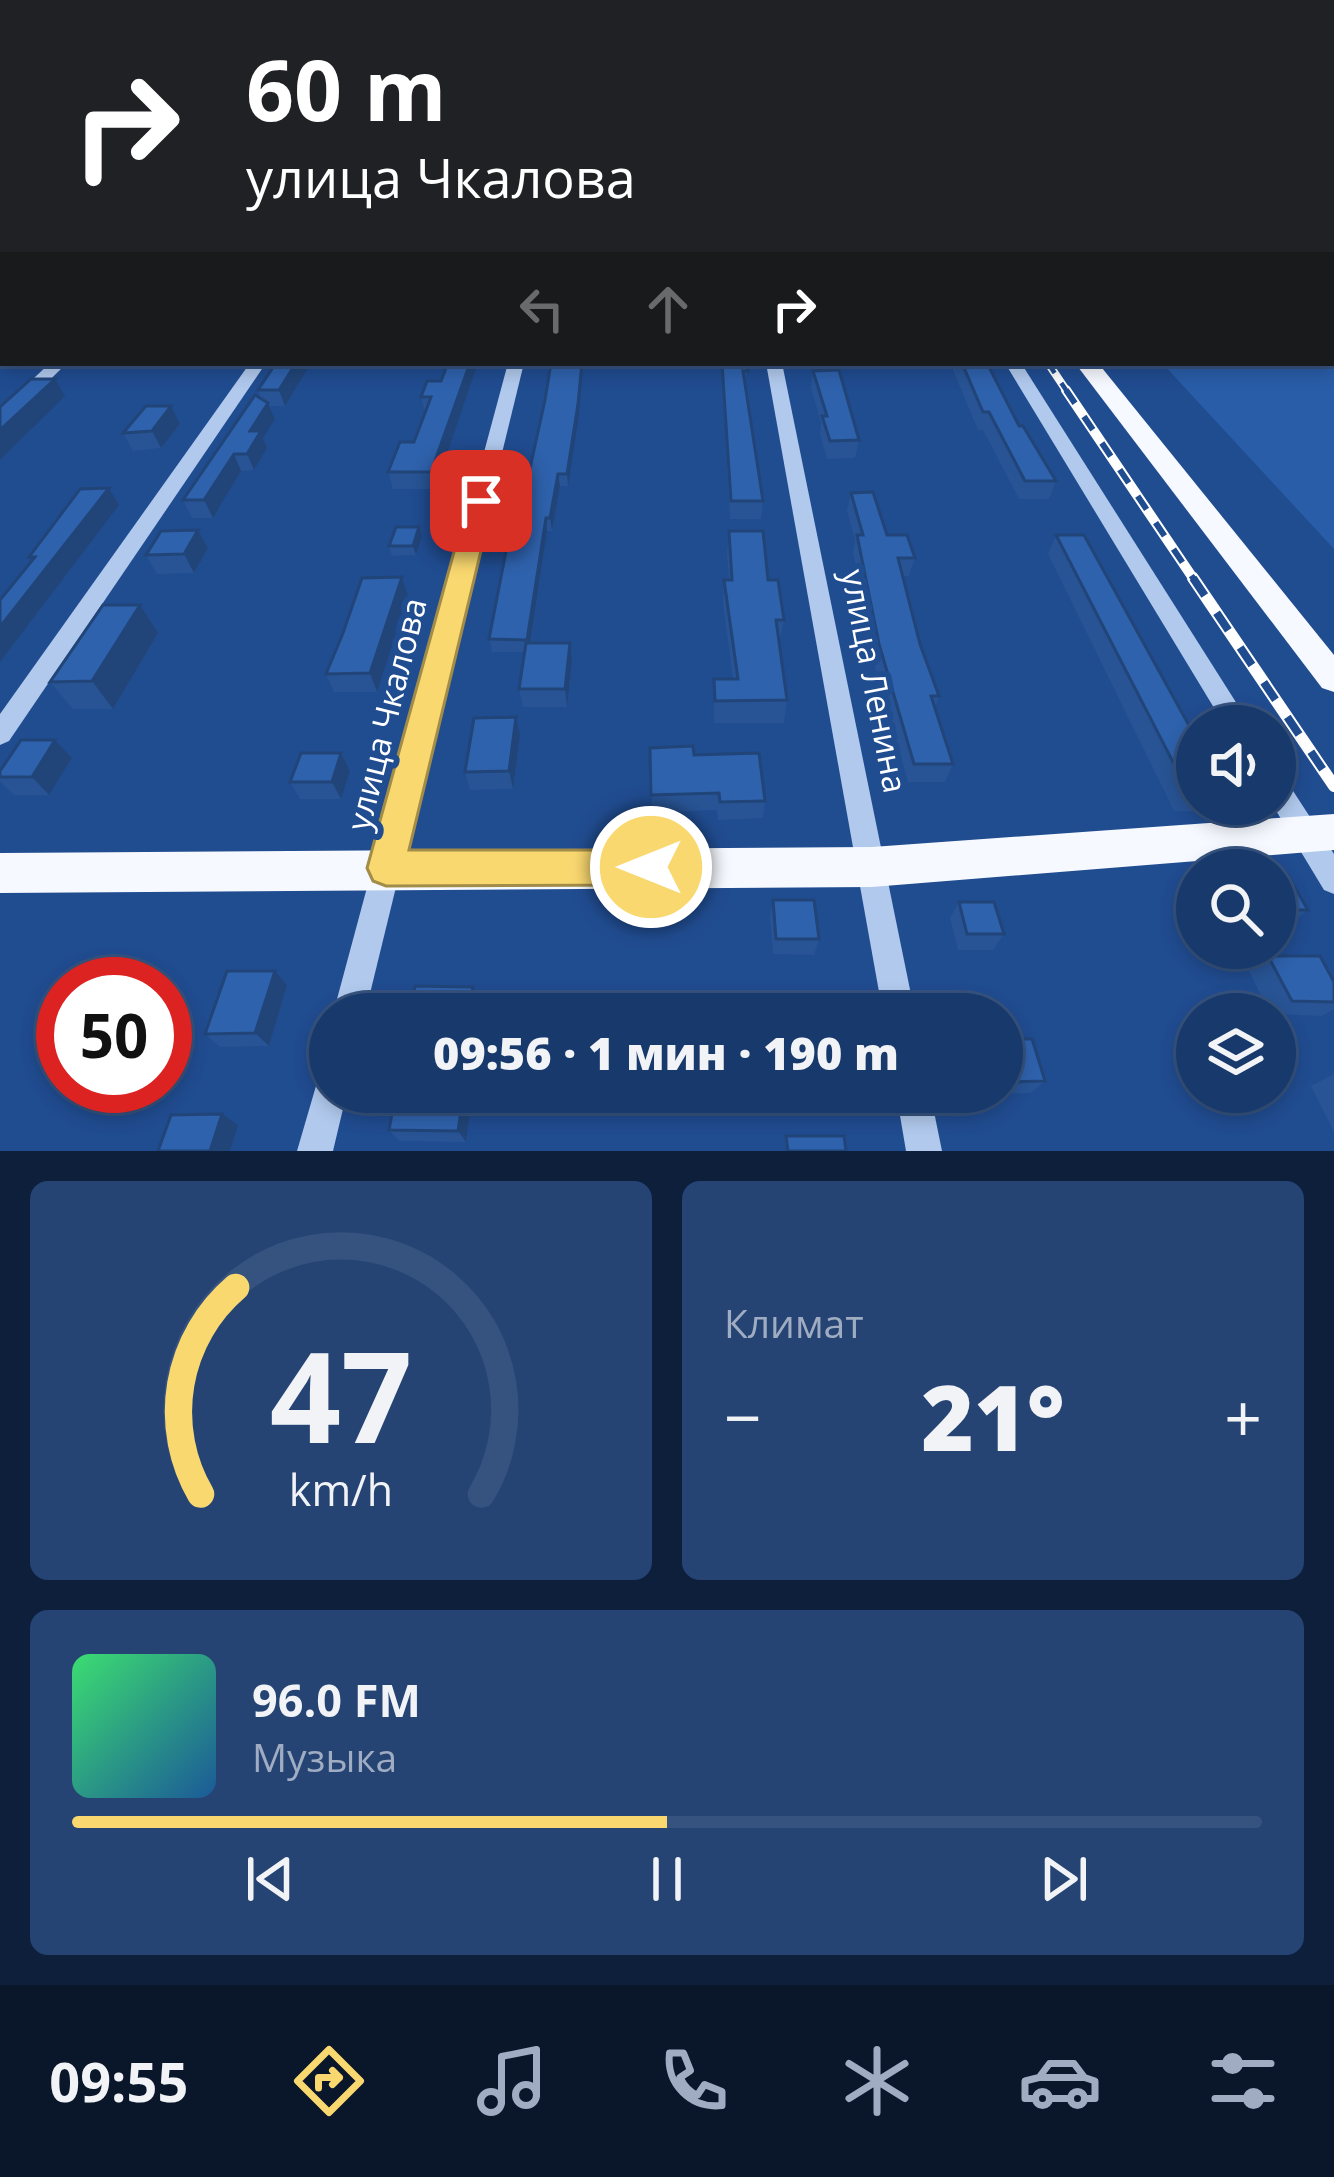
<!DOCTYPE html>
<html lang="ru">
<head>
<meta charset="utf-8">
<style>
	:root { --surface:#18396c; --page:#254474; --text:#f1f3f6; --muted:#9facc2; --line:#36537f; --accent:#fad870 }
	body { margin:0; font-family:"Open Sans",sans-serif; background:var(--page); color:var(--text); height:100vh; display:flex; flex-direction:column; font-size:45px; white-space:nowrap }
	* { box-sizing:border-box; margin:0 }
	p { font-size:39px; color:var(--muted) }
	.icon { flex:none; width:66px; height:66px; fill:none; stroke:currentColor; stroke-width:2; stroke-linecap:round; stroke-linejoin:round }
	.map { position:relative; height:1151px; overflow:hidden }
	.drawer { display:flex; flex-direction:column; gap:30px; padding:30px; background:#0d1f3b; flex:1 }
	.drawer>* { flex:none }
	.top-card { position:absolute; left:0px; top:0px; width:1335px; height:366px; box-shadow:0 6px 18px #0003,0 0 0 3px var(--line); background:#202124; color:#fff; overflow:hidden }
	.buttons { position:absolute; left:1176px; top:705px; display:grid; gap:24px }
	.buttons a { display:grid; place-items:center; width:120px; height:120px; border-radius:50%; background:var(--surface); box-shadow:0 6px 18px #0003,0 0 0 3px var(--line); font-size:60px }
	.speed { position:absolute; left:36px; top:957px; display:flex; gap:24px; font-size:60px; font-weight:700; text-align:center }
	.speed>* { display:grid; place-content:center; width:156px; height:156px; border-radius:50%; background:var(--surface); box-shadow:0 6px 18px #0003,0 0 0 3px var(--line); line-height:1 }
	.speed .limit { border:18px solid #d22; background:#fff; color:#111 }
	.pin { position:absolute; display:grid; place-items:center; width:102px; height:102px; color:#fff; margin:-51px; border-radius:24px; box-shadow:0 6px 18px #0006 }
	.me { position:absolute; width:132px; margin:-66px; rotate:270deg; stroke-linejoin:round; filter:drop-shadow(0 0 9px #0008) }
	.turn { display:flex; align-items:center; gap:42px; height:252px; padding:0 48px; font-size:54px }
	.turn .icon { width:156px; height:156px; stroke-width:2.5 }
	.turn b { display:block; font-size:84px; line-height:102px }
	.lanes { display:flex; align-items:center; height:114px; padding:0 48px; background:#0003; justify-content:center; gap:60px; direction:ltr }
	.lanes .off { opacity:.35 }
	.big { font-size:90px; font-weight:800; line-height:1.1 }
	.drawer .widget { flex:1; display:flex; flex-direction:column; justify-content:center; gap:18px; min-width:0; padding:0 42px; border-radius:18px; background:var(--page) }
	.drawer .dial { align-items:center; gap:0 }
	.dial svg { height:312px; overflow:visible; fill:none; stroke:var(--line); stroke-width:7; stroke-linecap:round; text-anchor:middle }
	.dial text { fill:var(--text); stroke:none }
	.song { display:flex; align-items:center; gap:36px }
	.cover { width:144px; height:144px; border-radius:18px; background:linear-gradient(135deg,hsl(140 70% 55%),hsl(210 70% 35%)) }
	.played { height:12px; border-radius:6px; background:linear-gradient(90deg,var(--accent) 50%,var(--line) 50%) }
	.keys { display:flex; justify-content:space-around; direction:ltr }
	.heat { display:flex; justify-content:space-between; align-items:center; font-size:66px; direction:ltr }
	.drawer .tiles { flex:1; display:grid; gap:30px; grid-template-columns:1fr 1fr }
	.widget:last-child { grid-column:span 2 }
	.trip { position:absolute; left:309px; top:993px; width:714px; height:120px; border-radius:60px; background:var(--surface); box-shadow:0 6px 18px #0003,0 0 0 3px var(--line); font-weight:800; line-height:120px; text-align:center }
	.dock { display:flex; height:192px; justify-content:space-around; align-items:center; background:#0a172b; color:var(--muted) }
	.dock .icon { width:84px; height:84px }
	.dock .selected { color:var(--accent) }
	.dock b { font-size:54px; color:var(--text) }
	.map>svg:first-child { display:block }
	.green { fill:#295da8 }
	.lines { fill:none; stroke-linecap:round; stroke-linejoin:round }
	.minor { fill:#b0c9ed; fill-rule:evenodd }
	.major { fill:#f6f9ff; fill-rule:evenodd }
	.rail-far2-casing { stroke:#fff; stroke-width:8 }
	.rail-far1-casing { stroke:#fff; stroke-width:10 }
	.rail-casing { stroke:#fff; stroke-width:12 }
	.rail-far2 { stroke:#204c90; stroke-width:4.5; stroke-dasharray:12; stroke-linecap:butt }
	.rail-far1 { stroke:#204c90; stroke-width:6; stroke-dasharray:16; stroke-linecap:butt }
	.rail { stroke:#204c90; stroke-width:8; stroke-dasharray:21; stroke-linecap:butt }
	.wall { fill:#285495 }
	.shaded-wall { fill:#214579 }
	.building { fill:#2f62ad; stroke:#214579; stroke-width:3 }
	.route { fill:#fad870; stroke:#a28c49; stroke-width:3 }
	.labels { text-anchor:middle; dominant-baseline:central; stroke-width:12; stroke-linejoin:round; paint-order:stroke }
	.street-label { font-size:33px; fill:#fff; stroke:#204c90 }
</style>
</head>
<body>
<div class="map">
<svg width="1334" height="1151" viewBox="0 0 1334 1151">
	<rect width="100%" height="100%" fill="#204c90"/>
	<path class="green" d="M1332,322H1334V549L1162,363H1332Z"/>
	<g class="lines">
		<g class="minor">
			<path d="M3,303V313L0,314V304Z"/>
			<path d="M50,363H67L6,423L0,424V410Z"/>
			<path d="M250,363H266L9,741L0,745V714Z"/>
			<path d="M508,363H524L365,1014H333Z"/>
			<path d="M766,363H782L915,1014H883Z"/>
			<path d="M1005,363H1021L1251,726H1225Z"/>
			<path d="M1275,773L1284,777L1334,854V894L1324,890L1272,804H1275Z"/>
			<path d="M330,1074V1092H347L333,1151H297L318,1079Z"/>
			<path d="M896,1092H930L942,1151H906Z"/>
		</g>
		<g class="major">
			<path d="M1075,363H1098L1334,655V692L1322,688Z"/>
			<path d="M1334,814V850L872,887L0,893V853L872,847Z"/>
		</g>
		<g class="rail-far2-casing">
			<path id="rail-far2" d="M1048,363L1068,393"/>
		</g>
		<g class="rail-far1-casing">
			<path id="rail-far1" d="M1066,390L1195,581"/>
		</g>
		<g class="rail-casing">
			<path id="rail" d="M1193,578L1334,786"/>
		</g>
		<use href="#rail-far2" class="rail-far2"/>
		<use href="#rail-far1" class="rail-far1"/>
		<use href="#rail" class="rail"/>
	</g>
	<g class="wall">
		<path d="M276,363L285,406H270L275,419L263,438L267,448L254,470L241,471L213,518H192L183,500L261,398L258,390Z"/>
		<path d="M448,363H478L435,489H393L388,472L414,442L425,412L421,397L441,381Z"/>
		<path d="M721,363H746V388L763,501L761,519H730Z"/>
		<path d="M950,363H987L1019,426L1056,481L1049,499H1019L983,430H978Z"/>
		<path d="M813,371L859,440L855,458L827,459L820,434L821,423L811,388Z"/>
		<path d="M545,400L579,416L568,486H560L552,531H547L531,643H570L572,661L567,707H523L519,689L524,652H492L489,639L514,541Z"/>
		<path d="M180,424L161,448L133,451L123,433Z"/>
		<path d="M851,493L887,535L915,558L909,576H902L920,644L939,696L935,708L953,764L945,782H908L874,663L853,553L855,540L847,511Z"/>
		<path d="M198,530L208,548L194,573L157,574L146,555Z"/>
		<path d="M729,531L768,580L784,620L779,643L787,700L784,723H714V679H733L723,603L724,580H729L727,554Z"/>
		<path d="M1056,535L1197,740V804H1219L1211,812L1174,811L1048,554Z"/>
		<path d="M422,536L416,555L392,556L389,546Z"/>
		<path d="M402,577L408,596L377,692H334L326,674Z"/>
		<path d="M158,633L113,709H73L50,682Z"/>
		<path d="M520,735L513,789L470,790L465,772Z"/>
		<path d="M55,740L72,758L49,795H14L0,781V771Z"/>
		<path d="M650,748L694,755L765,801L763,818L718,820L717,810L652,812Z"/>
		<path d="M341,753L350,771L341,799H300L290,782Z"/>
		<path d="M1275,874L1308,910L1288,926H1275Z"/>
		<path d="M773,900L819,939L814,955L773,954L770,916Z"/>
		<path d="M959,902L1004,934L993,950H958L950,918Z"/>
		<path d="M1268,956L1334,982V1009L1322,1016L1270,1014L1249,971Z"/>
		<path d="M275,971L287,985L269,1046L220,1047L205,1034Z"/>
		<path d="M1002,1039L1045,1081L1031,1093L994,1094V1092H1002Z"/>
		<path d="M1334,1074V1132L1311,1086Z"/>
		<path d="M473,1092L466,1142L399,1141L389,1130Z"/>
	</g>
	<g class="shaded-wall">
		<path d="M296,363H311L285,406L279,390Z"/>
		<path d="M470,363H478L435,489L431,472Z"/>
		<path d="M582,363H583L579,416L568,486L567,474Z"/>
		<path d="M55,379L65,396L0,460V430Z"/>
		<path d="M268,403L275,419L263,438L267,448L254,470L247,454L250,431Z"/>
		<path d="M171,406L180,424L161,448L152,431Z"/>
		<path d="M234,454L241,471L213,518L204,500Z"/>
		<path d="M558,474L560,486L552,531L550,518Z"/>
		<path d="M109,488L119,505L0,662V627Z"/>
		<path d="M546,518L547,531L529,652L527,640Z"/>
		<path d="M419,527L422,536L416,555L413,546Z"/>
		<path d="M198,530L208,548L194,573L184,554Z"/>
		<path d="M402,577L408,596L377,692L370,673Z"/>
		<path d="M140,605L158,633L113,709L92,681Z"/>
		<path d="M570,643L572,661L567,707L565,689Z"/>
		<path d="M516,717L520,735L513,789L509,771Z"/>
		<path d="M55,740L72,758L49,795L32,777Z"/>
		<path d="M341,753L350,771L341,799L332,782Z"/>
		<path d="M275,971L287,985L269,1046L255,1033Z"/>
		<path d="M473,987L480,1001L478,1014H469Z"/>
		<path d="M464,1092H473L466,1142L458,1131Z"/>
		<path d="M222,1114L238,1125L230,1151H210Z"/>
	</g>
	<g class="building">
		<path d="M3,259V286H0V261Z"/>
		<path d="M276,363H296L279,390H258Z"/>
		<path d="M448,363H470L431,472H388L400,442H414L431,397H421L427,381H441Z"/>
		<path d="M551,363H582L578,404L567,474H558L550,518H546L527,640L489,639L508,541H514L545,400Z"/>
		<path d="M722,363H746L748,371H743L763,501H731Z"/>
		<path d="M962,363H987L1019,426H1023L1056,481H1025L989,412H983Z"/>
		<path d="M839,370L859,440L830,441L822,416H827L813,371Z"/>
		<path d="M31,379H55L0,430V407Z"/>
		<path d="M255,395L268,403L250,431H261L247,454H234L204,500H183Z"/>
		<path d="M146,406H171L152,431L123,433Z"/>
		<path d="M109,488L0,627V600L35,557H29L80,489Z"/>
		<path d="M873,492L887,535H907L915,558H898L920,644L939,696H931L953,764H914L879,644L857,535H863L851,493Z"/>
		<path d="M396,527H419L413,546H389Z"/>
		<path d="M198,530L184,554L146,555L161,531Z"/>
		<path d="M729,531H763L768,580H778L784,620H776L787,700L715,701L714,679H738L724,580H732Z"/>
		<path d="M1056,535H1084L1197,740V794L1189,793Z"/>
		<path d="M402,577L370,673L326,674L343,633L362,578Z"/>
		<path d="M103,605H140L92,681L50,682Z"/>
		<path d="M526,643H570L565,689H519Z"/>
		<path d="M516,717L509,771L465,772L474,718Z"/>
		<path d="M21,740H55L32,777H0V771Z"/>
		<path d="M693,746L694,755L759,753L765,801L720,802L719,793L651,795L650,748Z"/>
		<path d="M301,753H341L332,782H290Z"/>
		<path d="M1275,874H1287L1308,910H1275Z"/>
		<path d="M773,900H814L819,939H776Z"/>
		<path d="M959,902H994L1004,934H967Z"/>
		<path d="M1268,956H1320L1334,982V1002L1292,1001Z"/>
		<path d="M227,971H275L255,1033L205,1034Z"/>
		<path d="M415,986L473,987L469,1014H410Z"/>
		<path d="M1002,1039H1032L1045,1081L1006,1082L1002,1065Z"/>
		<path d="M396,1092H464L458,1131L389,1130Z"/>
		<path d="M222,1114L210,1151H158L171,1115Z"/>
		<path d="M786,1136H844L846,1151H788Z"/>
	</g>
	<linearGradient id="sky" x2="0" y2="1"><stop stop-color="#122a4f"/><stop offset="0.46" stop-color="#3c619c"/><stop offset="1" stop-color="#3c619c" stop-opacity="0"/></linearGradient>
	<rect width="1334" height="299" fill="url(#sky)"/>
	<path class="route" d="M481,493L493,501L409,850H651L664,855L670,867L664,880L651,885L386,886L373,881L367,868L468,501Z"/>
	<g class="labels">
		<g class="street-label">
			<text transform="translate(875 681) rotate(79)">улица Ленина</text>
			<text transform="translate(386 714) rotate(-76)">улица Чкалова</text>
		</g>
	</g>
</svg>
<div class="buttons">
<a><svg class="icon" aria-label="sound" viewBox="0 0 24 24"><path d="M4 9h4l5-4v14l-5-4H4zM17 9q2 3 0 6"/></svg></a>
<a><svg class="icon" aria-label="search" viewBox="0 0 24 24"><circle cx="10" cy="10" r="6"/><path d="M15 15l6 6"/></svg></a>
<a><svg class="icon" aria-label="layers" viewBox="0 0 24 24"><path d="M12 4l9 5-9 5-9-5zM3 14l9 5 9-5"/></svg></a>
</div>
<div class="speed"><div class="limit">50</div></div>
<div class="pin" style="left:481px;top:501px;background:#d93025"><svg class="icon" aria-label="arrive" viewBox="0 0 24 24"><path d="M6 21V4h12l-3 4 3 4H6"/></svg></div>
<svg class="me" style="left:651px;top:867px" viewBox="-20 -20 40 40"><circle r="17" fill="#fad870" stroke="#fff" stroke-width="3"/><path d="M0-11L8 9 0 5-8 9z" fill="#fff"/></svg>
<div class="trip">09:56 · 1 мин · 190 m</div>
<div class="top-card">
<div class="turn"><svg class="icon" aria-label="right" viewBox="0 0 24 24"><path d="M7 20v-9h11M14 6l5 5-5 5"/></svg><div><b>60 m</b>улица Чкалова</div></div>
<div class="lanes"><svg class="icon off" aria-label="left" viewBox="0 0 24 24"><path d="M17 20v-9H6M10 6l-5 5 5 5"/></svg><svg class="icon off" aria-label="ahead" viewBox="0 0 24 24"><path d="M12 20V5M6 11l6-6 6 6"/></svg><svg class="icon" aria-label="right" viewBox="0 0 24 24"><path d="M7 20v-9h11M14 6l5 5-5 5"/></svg></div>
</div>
</div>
<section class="drawer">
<div class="tiles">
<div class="widget dial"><svg viewBox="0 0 100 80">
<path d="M14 69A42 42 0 1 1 86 69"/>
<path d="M14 69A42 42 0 0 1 23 16" stroke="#fad870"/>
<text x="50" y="56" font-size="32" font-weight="700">47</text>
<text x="50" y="72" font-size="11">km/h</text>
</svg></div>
<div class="widget"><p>Климат</p>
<div class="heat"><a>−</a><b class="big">21°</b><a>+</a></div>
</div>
<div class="widget">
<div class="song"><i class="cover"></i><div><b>96.0 FM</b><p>Музыка</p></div></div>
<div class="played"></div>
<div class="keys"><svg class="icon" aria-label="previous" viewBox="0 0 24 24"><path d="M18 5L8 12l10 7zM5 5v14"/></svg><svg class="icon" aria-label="pause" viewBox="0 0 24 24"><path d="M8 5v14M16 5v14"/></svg><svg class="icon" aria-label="next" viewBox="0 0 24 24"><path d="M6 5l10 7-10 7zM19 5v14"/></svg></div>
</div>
</div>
</section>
<nav class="dock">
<b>09:55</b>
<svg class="icon selected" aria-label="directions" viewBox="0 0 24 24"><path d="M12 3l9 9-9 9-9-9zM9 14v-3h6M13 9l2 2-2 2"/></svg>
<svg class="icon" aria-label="music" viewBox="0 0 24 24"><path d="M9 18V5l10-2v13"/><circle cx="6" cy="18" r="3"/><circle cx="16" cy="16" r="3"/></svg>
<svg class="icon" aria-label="phone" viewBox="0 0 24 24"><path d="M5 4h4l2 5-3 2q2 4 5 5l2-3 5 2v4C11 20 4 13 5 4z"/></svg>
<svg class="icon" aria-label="climate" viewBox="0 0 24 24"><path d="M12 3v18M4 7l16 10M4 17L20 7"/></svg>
<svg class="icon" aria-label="car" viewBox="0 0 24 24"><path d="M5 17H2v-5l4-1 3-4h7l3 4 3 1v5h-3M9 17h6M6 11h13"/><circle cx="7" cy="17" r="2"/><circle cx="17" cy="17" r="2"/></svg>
<svg class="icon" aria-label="filters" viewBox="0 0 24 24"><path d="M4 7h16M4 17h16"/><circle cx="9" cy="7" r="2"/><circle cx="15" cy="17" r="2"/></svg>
</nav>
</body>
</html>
